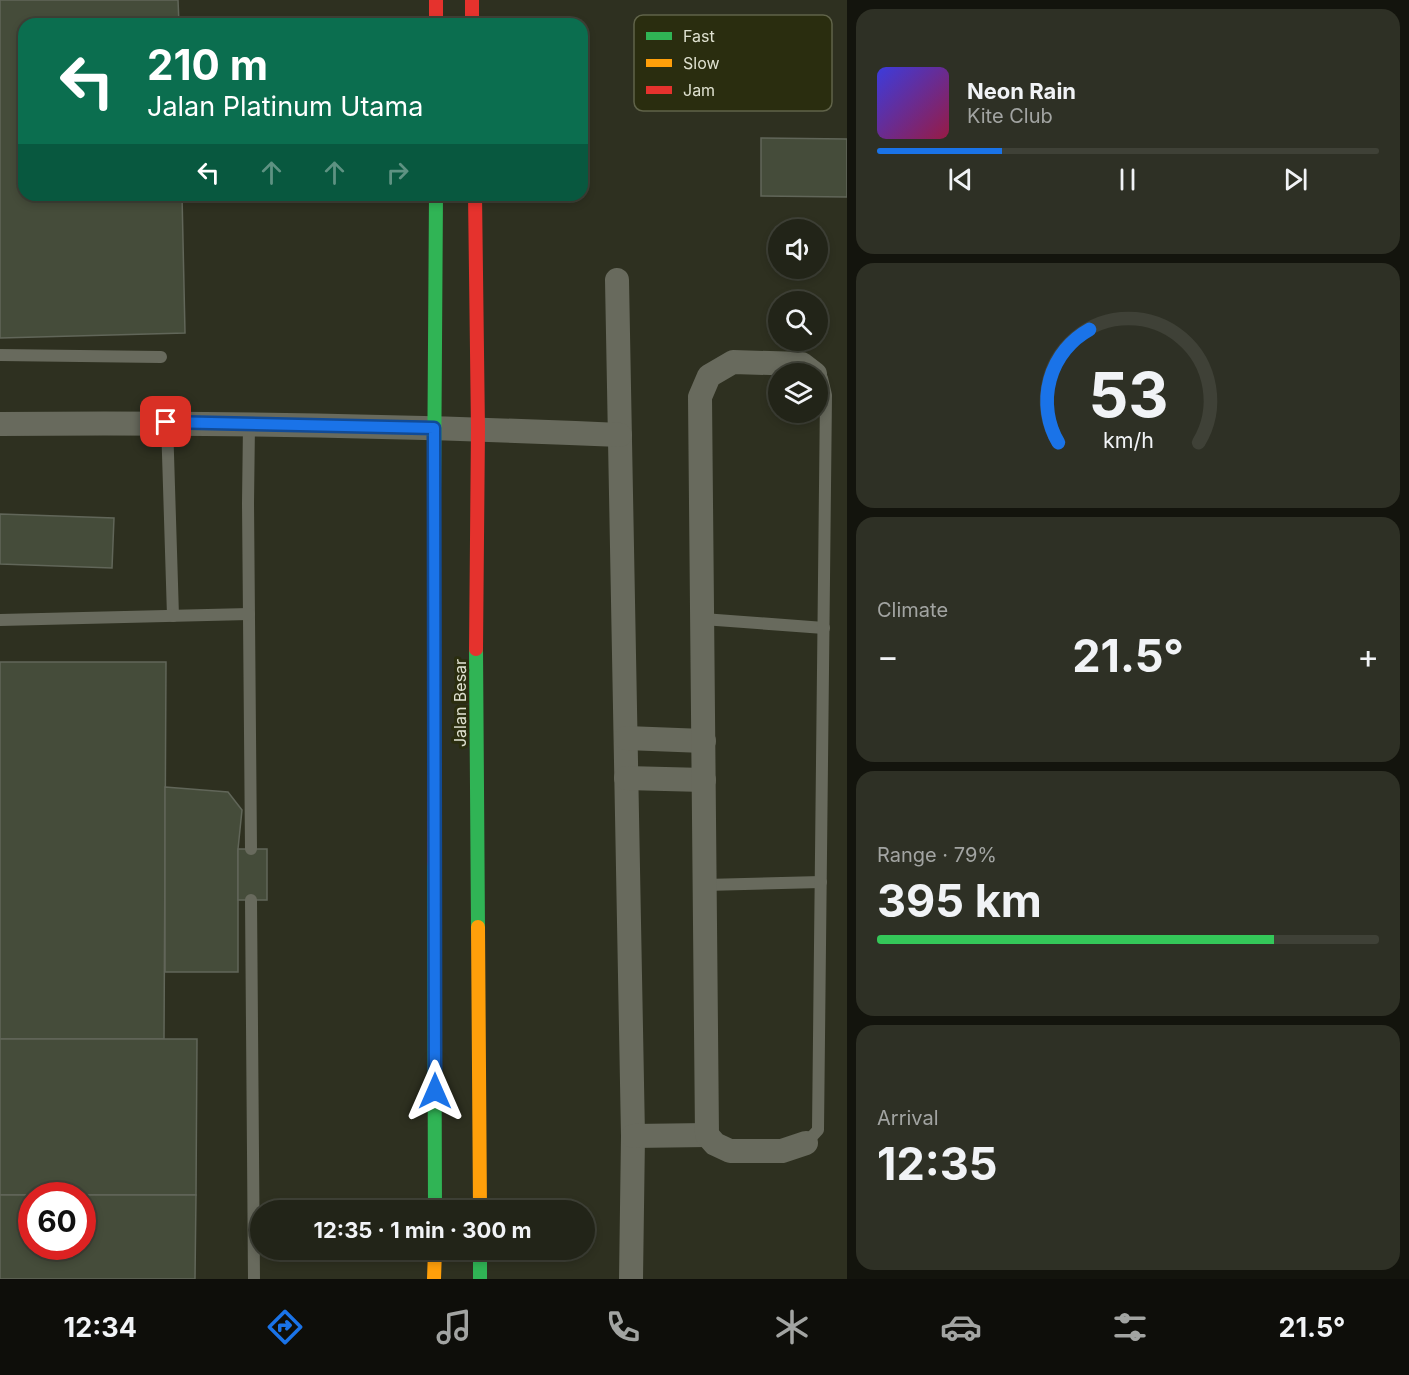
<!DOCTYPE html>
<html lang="en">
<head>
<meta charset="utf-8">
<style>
	:root { --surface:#222418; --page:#2e3025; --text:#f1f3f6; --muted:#a2a4a2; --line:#3f4137; --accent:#1a73e8 }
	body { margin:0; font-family:Inter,sans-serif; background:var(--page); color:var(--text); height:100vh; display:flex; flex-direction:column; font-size:22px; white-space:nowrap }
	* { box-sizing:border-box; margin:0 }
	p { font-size:20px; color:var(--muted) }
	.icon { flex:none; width:33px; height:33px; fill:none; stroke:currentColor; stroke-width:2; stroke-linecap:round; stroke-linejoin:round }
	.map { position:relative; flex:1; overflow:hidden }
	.panel { display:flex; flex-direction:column; gap:9px; padding:9px; background:#13140d; width:562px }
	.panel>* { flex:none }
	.guide { position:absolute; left:18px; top:18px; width:570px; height:183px; border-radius:18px; box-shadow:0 3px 9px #0003,0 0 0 2px var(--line); background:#0b6e4f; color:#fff; overflow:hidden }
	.tools { position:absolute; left:768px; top:219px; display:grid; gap:12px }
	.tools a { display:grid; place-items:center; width:60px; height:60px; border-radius:50%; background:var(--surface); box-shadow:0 3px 9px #0003,0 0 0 2px var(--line); font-size:30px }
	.speed { position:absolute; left:18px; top:1182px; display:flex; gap:12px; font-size:30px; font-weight:700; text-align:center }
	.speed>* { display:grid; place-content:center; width:78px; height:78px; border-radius:50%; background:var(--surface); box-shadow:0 3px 9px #0003,0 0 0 2px var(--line); line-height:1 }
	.speed .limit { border:9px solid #d22; background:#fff; color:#111 }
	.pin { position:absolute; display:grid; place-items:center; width:51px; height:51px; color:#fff; margin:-26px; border-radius:12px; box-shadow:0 3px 9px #0006 }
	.me { position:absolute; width:66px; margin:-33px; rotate:0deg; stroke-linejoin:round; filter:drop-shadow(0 0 4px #0008) }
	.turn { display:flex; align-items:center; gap:21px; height:126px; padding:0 30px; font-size:27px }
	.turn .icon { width:78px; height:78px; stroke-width:2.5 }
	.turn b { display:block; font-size:42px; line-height:51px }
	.lanes { display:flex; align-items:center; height:57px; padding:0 30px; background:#0003; justify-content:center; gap:30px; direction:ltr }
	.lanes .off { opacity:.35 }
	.big { font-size:45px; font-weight:700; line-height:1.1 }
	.panel .card { flex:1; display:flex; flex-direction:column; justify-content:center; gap:9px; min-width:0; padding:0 21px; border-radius:18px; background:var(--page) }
	.panel .dial { align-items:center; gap:0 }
	.dial svg { height:156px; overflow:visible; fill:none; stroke:var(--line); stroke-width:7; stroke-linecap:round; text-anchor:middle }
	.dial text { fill:var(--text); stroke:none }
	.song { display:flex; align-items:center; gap:18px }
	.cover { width:72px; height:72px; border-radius:9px; background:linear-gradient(135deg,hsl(240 70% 55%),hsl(340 70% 35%)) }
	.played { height:6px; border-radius:3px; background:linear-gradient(90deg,var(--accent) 25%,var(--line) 25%) }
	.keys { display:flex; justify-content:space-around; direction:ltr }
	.heat { display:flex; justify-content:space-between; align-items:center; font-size:33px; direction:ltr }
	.charge { height:9px; border-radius:4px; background:linear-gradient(90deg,#34c759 79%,var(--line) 0) }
	.trip { position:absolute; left:250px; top:1200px; width:345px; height:60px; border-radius:30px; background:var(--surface); box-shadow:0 3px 9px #0003,0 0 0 2px var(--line); font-weight:700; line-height:60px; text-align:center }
	.tabs { display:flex; height:96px; justify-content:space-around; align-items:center; background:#0e0e0a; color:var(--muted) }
	.tabs .icon { width:42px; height:42px }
	.tabs .active { color:var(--accent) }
	.tabs b { font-size:27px; color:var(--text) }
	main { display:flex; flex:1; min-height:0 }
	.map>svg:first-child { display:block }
	.building { fill:#454c3a; stroke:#616659; stroke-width:1.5; fill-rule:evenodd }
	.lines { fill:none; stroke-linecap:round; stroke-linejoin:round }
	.lane { stroke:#686a5d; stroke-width:12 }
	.street { stroke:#686a5d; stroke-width:24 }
	.fast { stroke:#30b455; stroke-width:14 }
	.slow { stroke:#ff9f0a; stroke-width:14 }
	.jam { stroke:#e5322d; stroke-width:14 }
	.route-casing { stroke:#114b97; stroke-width:15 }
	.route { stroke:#1a73e8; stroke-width:10 }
	.labels { text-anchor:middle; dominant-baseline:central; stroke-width:6; stroke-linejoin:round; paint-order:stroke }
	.street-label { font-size:16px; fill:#dfe1d0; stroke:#2a2d0f }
	.key { fill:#2a2d0f; stroke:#606349; stroke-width:1.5 }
	.key-label { font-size:16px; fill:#dfe1d0 }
</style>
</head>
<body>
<main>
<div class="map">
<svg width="847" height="1279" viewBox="0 0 847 1279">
	<rect width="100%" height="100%" fill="#2e3020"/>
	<g class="building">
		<path d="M0,0H178L179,24H24V195H182L185,333L0,338Z"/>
		<path d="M761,138L847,139V197L761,196Z"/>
		<path d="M0,514L114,518L112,568L0,564Z"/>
		<path d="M0,662H166L164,1039H0Z"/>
		<path d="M165,787L228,792L242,810L238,849V972H165Z"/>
		<rect x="238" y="849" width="29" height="51"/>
		<path d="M0,1039H197L196,1195H0Z"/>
		<path d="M0,1195H196L195,1279H0ZM32,1196H82V1246H32Z"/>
	</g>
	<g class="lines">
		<g class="lane">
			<path d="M0,355L161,357"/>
			<path d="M167,422L173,616"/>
			<path d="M249,424L248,503L251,849"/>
			<path d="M703,619L824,628"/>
			<path d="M0,620L249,614"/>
			<path d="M705,885L821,882"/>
			<path d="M251,900L254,1279"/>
			<path d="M806,1143L818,1130L826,395L822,378"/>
		</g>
		<g class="street">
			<path d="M617,280L633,1136L631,1279"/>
			<path d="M0,424C207,422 413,426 620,435"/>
			<path d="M626,738L704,741"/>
			<path d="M626,778L704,780"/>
			<path d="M633,1136L707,1135"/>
			<path d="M806,1143L782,1151H730L715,1144L707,1135L700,397L709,376L733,362L802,364L815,374"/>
		</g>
		<g class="fast">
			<path d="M434,493L436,195"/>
			<path d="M476,649L478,927"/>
			<path d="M434,862L435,1210"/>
			<path d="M480,1250V1279"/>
		</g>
		<g class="slow">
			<path d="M478,927L480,1210"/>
			<path d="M434,1279L435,1250"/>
		</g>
		<g class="jam">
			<path d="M436,0V24"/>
			<path d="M472,0V24"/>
			<path d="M475,195L478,429L476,649"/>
			<path d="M434,493V862"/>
		</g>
	</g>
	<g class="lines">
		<g class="route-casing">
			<path id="route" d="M166,422L434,428L435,1091"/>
		</g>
		<use href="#route" class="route"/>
	</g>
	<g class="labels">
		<g class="street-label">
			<text transform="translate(460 703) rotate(-90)">Jalan Besar</text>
		</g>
	</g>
	<rect x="634" y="15" width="198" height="96" rx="9" class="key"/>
	<rect x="646" y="32" width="26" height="8" fill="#30b455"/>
	<rect x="646" y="59" width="26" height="8" fill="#ff9f0a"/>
	<rect x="646" y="86" width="26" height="8" fill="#e5322d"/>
	<g class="key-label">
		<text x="683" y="42">Fast</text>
		<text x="683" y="69">Slow</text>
		<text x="683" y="96">Jam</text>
	</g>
</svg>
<div class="tools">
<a><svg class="icon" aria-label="sound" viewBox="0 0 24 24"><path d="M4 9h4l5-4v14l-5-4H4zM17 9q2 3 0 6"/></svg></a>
<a><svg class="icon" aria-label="search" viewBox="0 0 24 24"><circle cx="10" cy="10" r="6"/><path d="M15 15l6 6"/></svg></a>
<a><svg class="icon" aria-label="layers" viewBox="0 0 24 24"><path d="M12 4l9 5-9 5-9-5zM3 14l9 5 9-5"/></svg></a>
</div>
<div class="speed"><div class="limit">60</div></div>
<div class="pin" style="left:166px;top:422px;background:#d93025"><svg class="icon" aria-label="arrive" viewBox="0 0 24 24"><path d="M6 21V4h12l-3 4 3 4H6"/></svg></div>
<svg class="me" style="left:435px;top:1091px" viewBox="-20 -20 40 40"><path d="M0-17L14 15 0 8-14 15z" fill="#1a73e8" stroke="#fff" stroke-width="4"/></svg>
<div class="trip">12:35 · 1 min · 300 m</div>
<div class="guide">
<div class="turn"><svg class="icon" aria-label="left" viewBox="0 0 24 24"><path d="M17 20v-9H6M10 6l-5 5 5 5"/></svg><div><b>210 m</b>Jalan Platinum Utama</div></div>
<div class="lanes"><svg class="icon" aria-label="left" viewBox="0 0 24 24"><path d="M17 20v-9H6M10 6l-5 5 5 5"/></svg><svg class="icon off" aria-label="ahead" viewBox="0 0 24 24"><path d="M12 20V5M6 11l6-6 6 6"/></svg><svg class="icon off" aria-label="ahead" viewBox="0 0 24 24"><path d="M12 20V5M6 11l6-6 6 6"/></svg><svg class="icon off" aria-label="right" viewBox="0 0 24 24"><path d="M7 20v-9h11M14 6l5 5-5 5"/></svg></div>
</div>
</div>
<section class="panel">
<div class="card">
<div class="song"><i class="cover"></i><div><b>Neon Rain</b><p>Kite Club</p></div></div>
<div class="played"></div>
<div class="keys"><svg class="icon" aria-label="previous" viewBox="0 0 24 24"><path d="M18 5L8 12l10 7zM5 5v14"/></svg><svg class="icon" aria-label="pause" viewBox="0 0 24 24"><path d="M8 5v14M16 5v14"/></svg><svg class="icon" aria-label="next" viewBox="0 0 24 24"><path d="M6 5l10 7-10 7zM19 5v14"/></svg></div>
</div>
<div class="card dial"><svg viewBox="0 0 100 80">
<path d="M14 69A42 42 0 1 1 86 69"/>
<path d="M14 69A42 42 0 0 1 30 11" stroke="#1a73e8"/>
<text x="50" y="56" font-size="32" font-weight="700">53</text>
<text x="50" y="72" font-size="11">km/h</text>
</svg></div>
<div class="card"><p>Climate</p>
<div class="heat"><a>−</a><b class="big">21.5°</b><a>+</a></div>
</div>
<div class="card"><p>Range · 79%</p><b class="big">395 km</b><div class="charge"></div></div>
<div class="card"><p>Arrival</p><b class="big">12:35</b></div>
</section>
</main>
<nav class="tabs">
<b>12:34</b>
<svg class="icon active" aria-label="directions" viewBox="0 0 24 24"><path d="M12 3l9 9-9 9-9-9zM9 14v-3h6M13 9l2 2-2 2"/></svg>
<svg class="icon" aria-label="music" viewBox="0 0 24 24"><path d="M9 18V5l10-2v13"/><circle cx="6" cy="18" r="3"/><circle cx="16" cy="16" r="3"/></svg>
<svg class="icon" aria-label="phone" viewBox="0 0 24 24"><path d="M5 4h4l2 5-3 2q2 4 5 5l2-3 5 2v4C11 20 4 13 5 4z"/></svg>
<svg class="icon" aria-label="climate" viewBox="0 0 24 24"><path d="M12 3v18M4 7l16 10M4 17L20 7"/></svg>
<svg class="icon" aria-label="car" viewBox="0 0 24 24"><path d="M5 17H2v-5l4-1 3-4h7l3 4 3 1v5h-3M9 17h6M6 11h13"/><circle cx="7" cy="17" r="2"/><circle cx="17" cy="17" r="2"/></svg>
<svg class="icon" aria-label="filters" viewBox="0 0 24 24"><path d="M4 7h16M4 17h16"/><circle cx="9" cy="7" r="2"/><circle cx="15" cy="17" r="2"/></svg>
<b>21.5°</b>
</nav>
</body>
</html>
